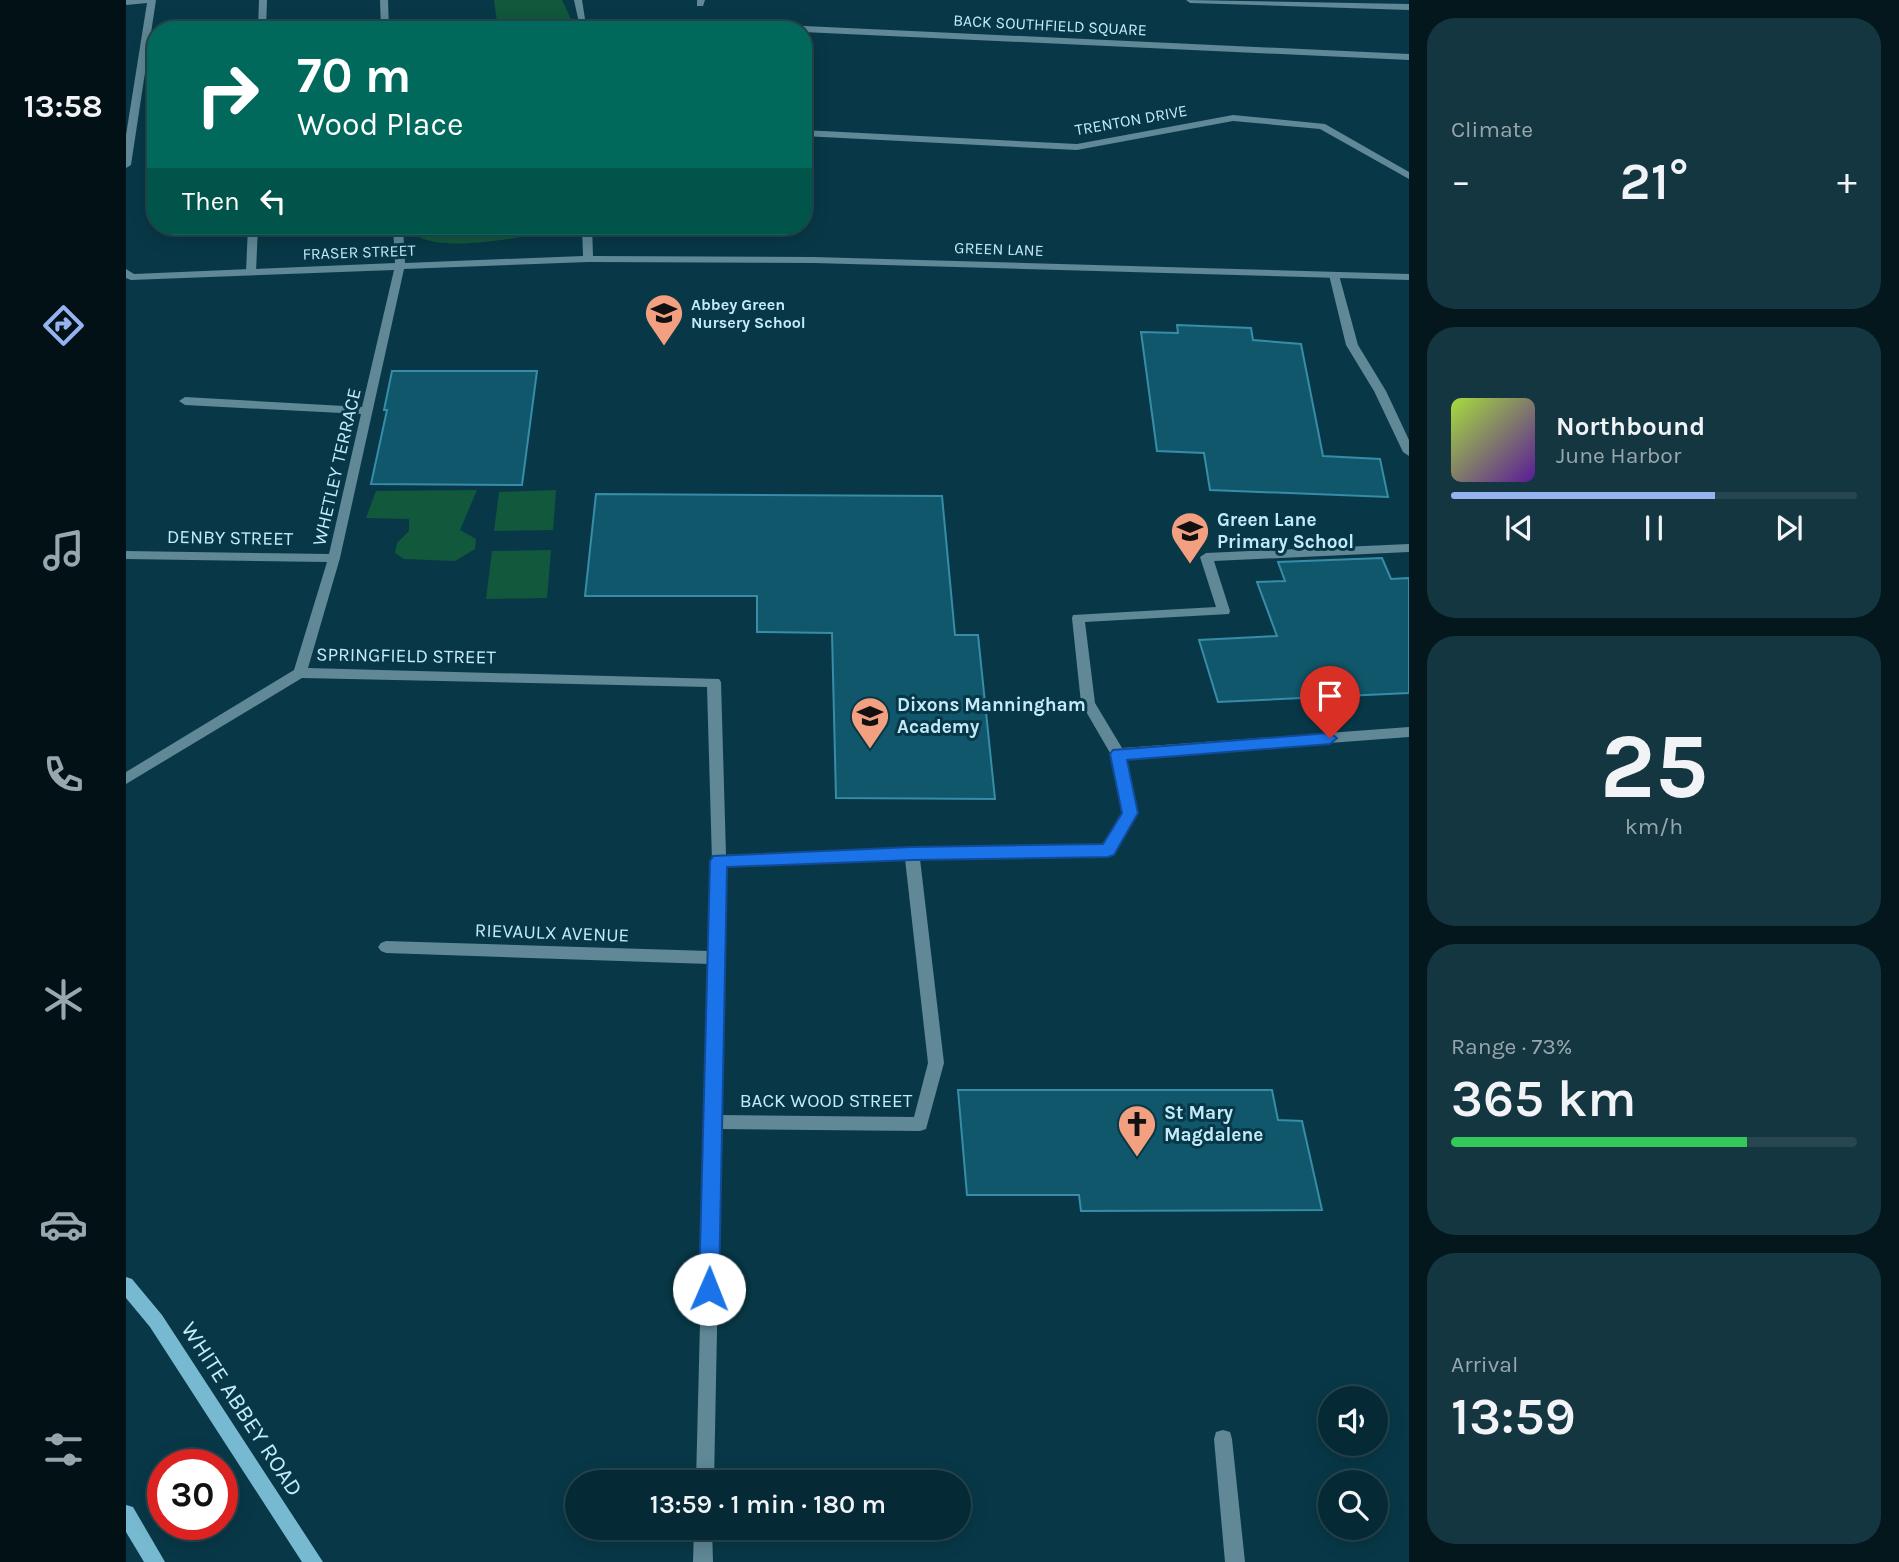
<!DOCTYPE html>
<html lang="en">
<head>
<meta charset="utf-8">
<style>
	:root { --surface:#062a35; --page:#143641; --text:#f1f3f6; --muted:#98a7ad; --line:#274650; --accent:#95b2f1 }
	body { margin:0; font-family:Karla,sans-serif; background:var(--page); color:var(--text); height:100vh; display:flex; flex-direction:column; font-size:26px; white-space:nowrap }
	* { box-sizing:border-box; margin:0 }
	p { font-size:23px; color:var(--muted) }
	.icon { flex:none; width:38px; height:38px; fill:none; stroke:currentColor; stroke-width:2; stroke-linecap:round; stroke-linejoin:round }
	.map { position:relative; flex:1; overflow:hidden }
	.panel { display:flex; flex-direction:column; gap:18px; padding:18px; background:#03171d; width:490px }
	.panel>* { flex:none }
	.hud { position:absolute; left:21px; top:21px; width:665px; height:214px; border-radius:28px; box-shadow:0 4px 18px #0003,0 0 0 2px var(--line); background:#00695c; color:#fff; overflow:hidden }
	.buttons { position:absolute; left:1192px; top:1386px; display:grid; gap:14px }
	.buttons a { display:grid; place-items:center; width:70px; height:70px; border-radius:50%; background:var(--surface); box-shadow:0 4px 18px #0003,0 0 0 2px var(--line); font-size:35px }
	.speed { position:absolute; left:21px; top:1449px; display:flex; gap:14px; font-size:35px; font-weight:700; text-align:center }
	.speed>* { display:grid; place-content:center; width:91px; height:91px; border-radius:50%; background:var(--surface); box-shadow:0 4px 18px #0003,0 0 0 2px var(--line); line-height:1 }
	.speed .limit { border:10px solid #d22; background:#fff; color:#111 }
	.pin { position:absolute; display:grid; place-items:center; width:60px; height:60px; color:#fff; margin:-72px -30px; border-radius:50% 50% 50% 0; rotate:-45deg; box-shadow:0 0 7px #0007 }
	.pin .icon { rotate:45deg }
	.me { position:absolute; width:77px; margin:-38px; rotate:1deg; stroke-linejoin:round; filter:drop-shadow(0 0 5px #0008) }
	.turn { display:flex; align-items:center; gap:24px; height:147px; padding:0 35px; font-size:32px }
	.turn .icon { width:91px; height:91px; stroke-width:2.5 }
	.turn b { display:block; font-size:49px; line-height:60px }
	.then { display:flex; align-items:center; height:66px; padding:0 35px; background:#0003; gap:14px; font-size:26px }
	.big { font-size:52px; font-weight:600; line-height:1.1 }
	.panel .card { flex:1; display:flex; flex-direction:column; justify-content:center; gap:10px; min-width:0; padding:0 24px; border-radius:28px; background:var(--page) }
	.panel .dial { align-items:center; gap:0 }
	.dial b { font-size:91px; line-height:1 }
	.song { display:flex; align-items:center; gap:21px }
	.cover { width:84px; height:84px; border-radius:10px; background:linear-gradient(135deg,hsl(80 70% 55%),hsl(270 70% 35%)) }
	.played { height:7px; border-radius:4px; background:linear-gradient(90deg,var(--accent) 65%,var(--line) 65%) }
	.keys { display:flex; justify-content:space-around; direction:ltr }
	.heat { display:flex; justify-content:space-between; align-items:center; font-size:38px; direction:ltr }
	.charge { height:10px; border-radius:5px; background:linear-gradient(90deg,#34c759 73%,var(--line) 0) }
	.trip { position:absolute; left:439px; top:1470px; width:406px; height:70px; border-radius:35px; background:var(--surface); box-shadow:0 4px 18px #0003,0 0 0 2px var(--line); font-weight:600; line-height:70px; text-align:center }
	main { display:flex; flex:1; min-height:0 }
	.dock { display:flex; flex-direction:column; width:126px; justify-content:space-around; align-items:center; background:#021115; color:var(--muted) }
	.dock .icon { width:49px; height:49px }
	.dock .on { color:var(--accent) }
	.dock b { font-size:32px; color:var(--text) }
	.map>svg:first-child { display:block }
	.green { fill:#11583d }
	.building { fill:#11576b; stroke:#378ca8; stroke-width:2 }
	.lines { fill:none; stroke-linecap:round; stroke-linejoin:round }
	.lane { fill:#608897; fill-rule:evenodd }
	.street { fill:#608897; fill-rule:evenodd }
	.secondary { fill:#77b9d0; fill-rule:evenodd }
	.route { fill:#1a73e8; stroke:#114b97; stroke-width:2 }
	.labels { text-anchor:middle; dominant-baseline:central; stroke-width:6; stroke-linejoin:round; paint-order:stroke }
	.far-street-label { font-size:16px; fill:#c4ebfa; stroke:#083847 }
	.far-poi-label { font-size:16px; font-weight:bold; fill:#c4ebfa; stroke:#083847; text-anchor:start }
	.street-label { font-size:19px; fill:#c4ebfa; stroke:#083847 }
	.poi-label { font-size:19px; font-weight:bold; fill:#c4ebfa; stroke:#083847; text-anchor:start }
	.near-street-label { font-size:23px; fill:#c4ebfa; stroke:#083847 }
</style>
</head>
<body>
<main>
<nav class="dock">
<b>13:58</b>
<svg class="icon on" aria-label="directions" viewBox="0 0 24 24"><path d="M12 3l9 9-9 9-9-9zM9 14v-3h6M13 9l2 2-2 2"/></svg>
<svg class="icon" aria-label="music" viewBox="0 0 24 24"><path d="M9 18V5l10-2v13"/><circle cx="6" cy="18" r="3"/><circle cx="16" cy="16" r="3"/></svg>
<svg class="icon" aria-label="phone" viewBox="0 0 24 24"><path d="M5 4h4l2 5-3 2q2 4 5 5l2-3 5 2v4C11 20 4 13 5 4z"/></svg>
<svg class="icon" aria-label="climate" viewBox="0 0 24 24"><path d="M12 3v18M4 7l16 10M4 17L20 7"/></svg>
<svg class="icon" aria-label="car" viewBox="0 0 24 24"><path d="M5 17H2v-5l4-1 3-4h7l3 4 3 1v5h-3M9 17h6M6 11h13"/><circle cx="7" cy="17" r="2"/><circle cx="17" cy="17" r="2"/></svg>
<svg class="icon" aria-label="filters" viewBox="0 0 24 24"><path d="M4 7h16M4 17h16"/><circle cx="9" cy="7" r="2"/><circle cx="15" cy="17" r="2"/></svg>
</nav>
<div class="map">
<svg width="1283" height="1562" viewBox="0 0 1283 1562">
	<rect width="100%" height="100%" fill="#083847"/>
	<g class="green">
		<path d="M368,0H436L450,30H372Z"/>
		<path d="M292,226H432L429,231C395,237 322,252 293,237Z"/>
		<path d="M351,490L334,530L350,539L349,549L329,561L278,559L269,553L271,543L283,531V519L240,518L250,491Z"/>
		<path d="M430,490L427,530L368,531L373,492Z"/>
		<path d="M425,550L421,598L360,599L366,551Z"/>
	</g>
	<g class="building">
		<path d="M1051,325L1125,328L1127,340L1175,344L1197,456L1254,459L1262,497L1084,490L1078,453L1031,451L1015,332L1052,333Z"/>
		<path d="M266,371H411L396,485L245,484L261,410H258Z"/>
		<path d="M470,494L816,496L829,635H852L869,799L710,798L706,633L631,632V596H459Z"/>
		<path d="M1256,558L1265,579L1283,578V693L1092,702L1073,640L1151,636L1131,582L1159,581L1152,562Z"/>
		<path d="M832,1090H1146L1152,1120L1176,1121L1196,1210L955,1211L953,1195H841Z"/>
	</g>
	<g class="lines">
		<g class="lane">
			<path d="M133,0H141L140,30H132Z"/>
			<path d="M635,24L1283,54V60L677,32V30H559L563,27Z"/>
			<path d="M122,226H132L130,272L125,275L120,272Z"/>
			<path d="M1208,272L1213,275L1232,345L1260,391L1283,440V456L1277,452L1248,391L1220,345L1203,275Z"/>
			<path d="M1283,544V552L1088,561L1104,611L1103,614L959,622L969,703L996,748L1283,727V737L992,759L987,758L955,703L946,618L947,615L1090,607L1074,557L1080,553Z"/>
		</g>
		<g class="street">
			<path d="M0,0H30L5,165L0,168V135L21,3L0,5Z"/>
			<path d="M254,0H262L263,30H255Z"/>
			<path d="M448,0H456L460,25L453,23Z"/>
			<path d="M571,0H579L577,6H571Z"/>
			<path d="M1060,0L1283,4V10L1064,3Z"/>
			<path d="M1107,115L1199,124L1283,172V179L1194,129L1107,121L951,150L677,136V130L951,144Z"/>
			<path d="M267,226H277L279,263L457,256L456,226H466L467,256L688,257L1283,274V280L688,263L462,262L278,269L214,558L182,668L593,679L595,682L600,855L786,847L978,845L997,813L985,754L992,749L999,754L1011,813L987,855L794,859L818,1063L800,1129L794,1131L595,1129L588,1482H570L583,964L260,953L255,951L252,947L255,943L260,941L583,951L586,861L581,687L176,678L0,784V772L168,670L201,562L0,559V551L203,554L235,414L59,405L53,401L59,397L236,407L268,270L5,280L0,278V269L8,274L269,263ZM779,859L802,1063L788,1117L595,1115L600,866Z"/>
			<path d="M1097,1430L1104,1432L1106,1439L1119,1562H1099L1088,1439L1090,1432Z"/>
			<path d="M568,1528H586L587,1562H567Z"/>
		</g>
		<g class="secondary">
			<path d="M0,1277L6,1279L36,1315L197,1562H176L24,1327L0,1298Z"/>
			<path d="M0,1505L7,1507L39,1562H18L0,1532Z"/>
		</g>
	</g>
	<path class="route" d="M1204,733L1211,738L1204,744L1001,760L1012,813L988,855L982,857L786,860L601,867L593,1289L590,1295L583,1298L576,1295L573,1289L584,861L587,856L786,847L977,844L996,813L984,754L987,750Z"/>
	<defs>
		<g id="school-pin" transform="scale(2.0125)"><path d="M0 17L-7.5 6A9.5 9.5 0 1 1 7.5 6Z" fill="#f2a07f" stroke="#083847"/><path d="M0-5L7-2L0 1L-7-2ZM-4 1L0 2.5L4 1V4Q0 6-4 4Z" fill="#111"/></g>
		<g id="church-pin" transform="scale(2.0125)"><path d="M0 17L-7.5 6A9.5 9.5 0 1 1 7.5 6Z" fill="#f2a07f" stroke="#083847"/><path d="M-1.2-6h2.4v3.5h3.3v2.4h-3.3V6h-2.4V-.1h-3.3v-2.4h3.3Z" fill="#111"/></g>
	</defs>
	<g fill-rule="evenodd">
		<use href="#school-pin" x="538" y="313"/>
		<use href="#school-pin" x="1064" y="531"/>
		<use href="#school-pin" x="744" y="716"/>
		<use href="#church-pin" x="1011" y="1124"/>
	</g>
	<g class="labels">
		<g class="far-street-label">
			<text transform="translate(924 25) rotate(3)">BACK SOUTHFIELD SQUARE</text>
			<text transform="translate(1005 120) rotate(-10)">TRENTON DRIVE</text>
			<text transform="translate(873 249) rotate(2)">GREEN LANE</text>
			<text transform="translate(233 252) rotate(-2)">FRASER STREET</text>
		</g>
		<g class="far-poi-label">
			<text x="565" y="304">Abbey Green<tspan x="565" dy="18">Nursery School</tspan></text>
		</g>
		<g class="street-label">
			<text transform="translate(211 467) rotate(-77)">WHETLEY TERRACE</text>
			<text transform="translate(104 538) rotate(1)">DENBY STREET</text>
			<text transform="translate(280 656) rotate(1)">SPRINGFIELD STREET</text>
			<text transform="translate(426 933) rotate(2)">RIEVAULX AVENUE</text>
			<text x="700" y="1101">BACK WOOD STREET</text>
		</g>
		<g class="poi-label">
			<text x="1091" y="520">Green Lane<tspan x="1091" dy="22">Primary School</tspan></text>
			<text x="771" y="705">Dixons Manningham<tspan x="771" dy="22">Academy</tspan></text>
			<text x="1038" y="1113">St Mary<tspan x="1038" dy="22">Magdalene</tspan></text>
		</g>
		<g class="near-street-label">
			<text transform="translate(116 1409) rotate(57)">WHITE ABBEY ROAD</text>
		</g>
	</g>
</svg>
<div class="buttons">
<a><svg class="icon" aria-label="sound" viewBox="0 0 24 24"><path d="M4 9h4l5-4v14l-5-4H4zM17 9q2 3 0 6"/></svg></a>
<a><svg class="icon" aria-label="search" viewBox="0 0 24 24"><circle cx="10" cy="10" r="6"/><path d="M15 15l6 6"/></svg></a>
</div>
<div class="speed"><div class="limit">30</div></div>
<div class="pin" style="left:1204px;top:738px;background:#d93025"><svg class="icon" aria-label="arrive" viewBox="0 0 24 24"><path d="M6 21V4h12l-3 4 3 4H6"/></svg></div>
<svg class="me" style="left:583px;top:1289px" viewBox="-20 -20 40 40"><circle r="19" fill="#fff"/><path d="M0-13L10 11 0 6-10 11z" fill="#1a73e8"/></svg>
<div class="trip">13:59 · 1 min · 180 m</div>
<div class="hud">
<div class="turn"><svg class="icon" aria-label="right" viewBox="0 0 24 24"><path d="M7 20v-9h11M14 6l5 5-5 5"/></svg><div><b>70 m</b>Wood Place</div></div>
<div class="then">Then<svg class="icon" aria-label="left" viewBox="0 0 24 24"><path d="M17 20v-9H6M10 6l-5 5 5 5"/></svg></div>
</div>
</div>
<section class="panel">
<div class="card"><p>Climate</p>
<div class="heat"><a>−</a><b class="big">21°</b><a>+</a></div>
</div>
<div class="card">
<div class="song"><i class="cover"></i><div><b>Northbound</b><p>June Harbor</p></div></div>
<div class="played"></div>
<div class="keys"><svg class="icon" aria-label="previous" viewBox="0 0 24 24"><path d="M18 5L8 12l10 7zM5 5v14"/></svg><svg class="icon" aria-label="pause" viewBox="0 0 24 24"><path d="M8 5v14M16 5v14"/></svg><svg class="icon" aria-label="next" viewBox="0 0 24 24"><path d="M6 5l10 7-10 7zM19 5v14"/></svg></div>
</div>
<div class="card dial"><b>25</b><p>km/h</p></div>
<div class="card"><p>Range · 73%</p><b class="big">365 km</b><div class="charge"></div></div>
<div class="card"><p>Arrival</p><b class="big">13:59</b></div>
</section>
</main>
</body>
</html>
